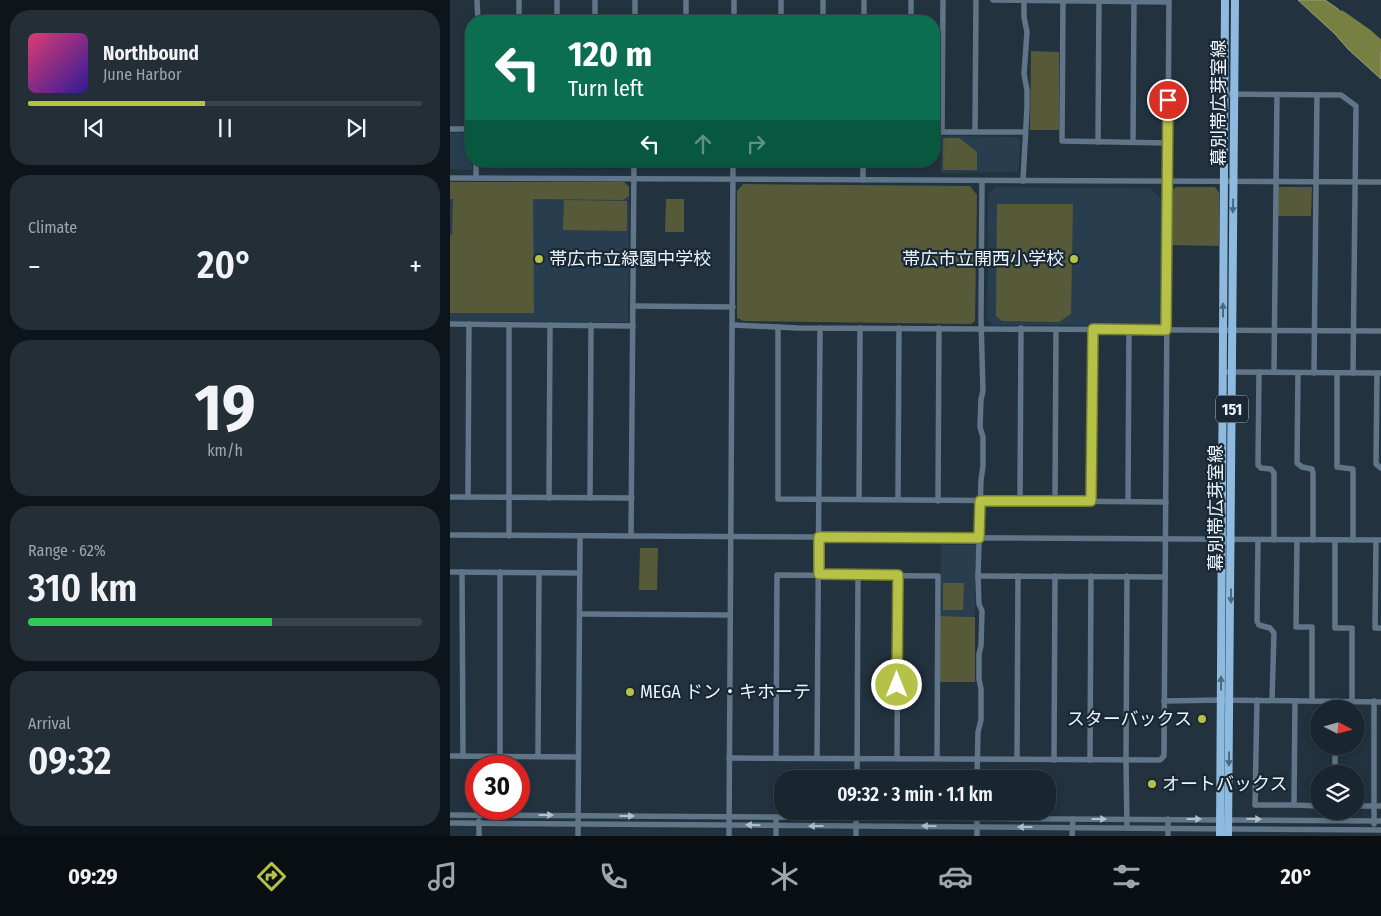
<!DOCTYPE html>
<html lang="en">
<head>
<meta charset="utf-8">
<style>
	:root { --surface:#1a262f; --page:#232e37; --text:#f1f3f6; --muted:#9fa5aa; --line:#38434b; --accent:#b6c148 }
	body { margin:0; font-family:"Fira Sans Condensed","Noto Sans JP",sans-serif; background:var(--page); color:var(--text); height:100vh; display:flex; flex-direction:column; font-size:19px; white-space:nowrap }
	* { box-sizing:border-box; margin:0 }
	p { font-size:16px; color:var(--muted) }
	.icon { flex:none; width:28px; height:28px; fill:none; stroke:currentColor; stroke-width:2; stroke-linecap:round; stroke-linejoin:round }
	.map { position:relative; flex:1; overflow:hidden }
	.panel { display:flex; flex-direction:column; gap:10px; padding:10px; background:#0e151a; width:450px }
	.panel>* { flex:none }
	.guide { position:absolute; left:15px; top:15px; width:475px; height:152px; border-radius:20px; box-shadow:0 2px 8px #0003,0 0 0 1px var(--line); background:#0b6e4f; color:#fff; overflow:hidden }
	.needle { width:32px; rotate:96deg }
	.buttons { position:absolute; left:860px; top:700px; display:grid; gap:10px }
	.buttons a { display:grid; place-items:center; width:55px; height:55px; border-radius:50%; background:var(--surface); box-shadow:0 2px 8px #0003,0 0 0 1px var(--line); font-size:25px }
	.speed { position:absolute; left:15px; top:755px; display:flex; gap:10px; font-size:25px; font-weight:700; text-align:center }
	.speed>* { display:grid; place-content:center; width:65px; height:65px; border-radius:50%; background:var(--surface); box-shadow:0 2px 8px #0003,0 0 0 1px var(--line); line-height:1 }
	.speed .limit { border:8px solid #d22; background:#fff; color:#111 }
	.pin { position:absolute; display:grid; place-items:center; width:42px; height:42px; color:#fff; margin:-21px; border:2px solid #fff; border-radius:50%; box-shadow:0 1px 5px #0007 }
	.me { position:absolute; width:55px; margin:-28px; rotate:0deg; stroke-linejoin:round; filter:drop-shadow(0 0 4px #0008) }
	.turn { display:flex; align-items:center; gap:18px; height:105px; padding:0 20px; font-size:22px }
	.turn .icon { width:65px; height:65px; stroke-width:2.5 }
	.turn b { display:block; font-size:35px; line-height:42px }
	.lanes { display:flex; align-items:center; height:48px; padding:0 20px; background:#0003; justify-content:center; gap:25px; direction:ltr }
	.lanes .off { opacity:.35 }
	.big { font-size:38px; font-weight:600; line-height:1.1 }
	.panel .widget { flex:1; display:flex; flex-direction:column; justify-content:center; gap:8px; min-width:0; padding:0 18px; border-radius:20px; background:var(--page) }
	.panel .dial { align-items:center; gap:0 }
	.dial b { font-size:65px; line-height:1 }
	.song { display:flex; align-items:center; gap:15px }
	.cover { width:60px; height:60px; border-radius:8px; background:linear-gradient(135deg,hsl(340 70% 55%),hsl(250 70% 35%)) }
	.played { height:5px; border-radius:2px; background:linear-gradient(90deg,var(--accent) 45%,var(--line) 45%) }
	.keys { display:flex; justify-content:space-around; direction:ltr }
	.heat { display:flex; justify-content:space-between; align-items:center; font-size:28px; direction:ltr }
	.charge { height:8px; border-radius:4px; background:linear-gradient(90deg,#34c759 62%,var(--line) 0) }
	.trip { position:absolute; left:324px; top:770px; width:282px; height:50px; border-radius:20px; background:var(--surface); box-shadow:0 2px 8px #0003,0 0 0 1px var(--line); font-weight:600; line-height:50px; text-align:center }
	.menu { display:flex; height:80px; justify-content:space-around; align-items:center; background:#0a0f13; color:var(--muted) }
	.menu .icon { width:35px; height:35px }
	.menu .current { color:var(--accent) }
	.menu b { font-size:22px; color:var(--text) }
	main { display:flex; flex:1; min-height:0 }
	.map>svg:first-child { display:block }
	.built { fill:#283e4f }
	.green { fill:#565a38 }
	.water { fill:#787f43; stroke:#9aa27a }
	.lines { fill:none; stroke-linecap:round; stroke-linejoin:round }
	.river { stroke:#787f43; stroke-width:11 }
	.minor { stroke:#607587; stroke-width:5.5 }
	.major { stroke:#8dbade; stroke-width:8 }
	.oneway { fill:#4d6a80 }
	.oneway2 { fill:#b3c1cd }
	.route-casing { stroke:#767d2f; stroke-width:12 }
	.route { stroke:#b6c148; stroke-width:9 }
	.poi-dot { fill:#b6c148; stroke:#192834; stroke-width:2 }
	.labels { text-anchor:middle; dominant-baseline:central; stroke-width:4.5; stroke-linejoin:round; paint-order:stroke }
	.shield { fill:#192834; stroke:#abb7c0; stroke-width:1 }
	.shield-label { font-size:16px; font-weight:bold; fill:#eaf4fc }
	.street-label { font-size:18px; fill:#eaf4fc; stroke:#192834 }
	.poi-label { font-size:18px; fill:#eaf4fc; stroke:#192834; text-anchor:start }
</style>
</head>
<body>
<main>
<section class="panel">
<div class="widget">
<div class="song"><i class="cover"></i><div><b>Northbound</b><p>June Harbor</p></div></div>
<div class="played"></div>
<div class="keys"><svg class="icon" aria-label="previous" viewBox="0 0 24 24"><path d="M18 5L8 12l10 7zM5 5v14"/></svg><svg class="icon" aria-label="pause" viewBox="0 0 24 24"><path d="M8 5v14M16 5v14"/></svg><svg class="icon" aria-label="next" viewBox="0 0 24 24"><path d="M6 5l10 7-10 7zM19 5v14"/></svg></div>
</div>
<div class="widget"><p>Climate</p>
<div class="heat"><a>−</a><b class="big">20°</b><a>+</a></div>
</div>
<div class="widget dial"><b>19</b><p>km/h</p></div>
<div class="widget"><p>Range · 62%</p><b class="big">310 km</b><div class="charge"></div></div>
<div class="widget"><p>Arrival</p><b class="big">09:32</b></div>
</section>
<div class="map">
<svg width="931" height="836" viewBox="0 0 931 836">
	<rect width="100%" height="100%" fill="#22323f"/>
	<g class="built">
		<path d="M0,133H21L22,170L0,169Z"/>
		<path d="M491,136L567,137L570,139L569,169L567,172L491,173Z"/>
		<path d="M0,182H174L179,187V196L178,322L0,321Z"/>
		<path d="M545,187L700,188L711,199V321L708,325H542L537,319L538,195Z"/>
		<path d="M491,545H526L525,617L490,616Z"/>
	</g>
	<g class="green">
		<path d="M581,51L609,52V130H580Z"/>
		<path d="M493,138H509L527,152V170H493Z"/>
		<path d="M0,182H174L179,187V196L173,200L83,199L84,313H0V235H2L3,199H0Z"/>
		<path d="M293,184L520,186L527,195L525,321L521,324L294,321L287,318V191Z"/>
		<path d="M726,187H765L769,193V246L721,245L722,191Z"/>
		<path d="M828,187H862L861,216H828Z"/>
		<path d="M216,199H234V232H215Z"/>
		<path d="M114,200L177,201V231L113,230Z"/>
		<path d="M547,204H623L621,314L609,322L552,321L546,316Z"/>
		<path d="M190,548H208L207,590H189Z"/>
		<path d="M493,583H514L513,610H493Z"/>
		<path d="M490,616L525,617V682H490Z"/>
	</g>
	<path class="water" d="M848,0H875L888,9L931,53V79L898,49L885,34Z"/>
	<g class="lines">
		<path class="river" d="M891,16L918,35L931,47"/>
		<g class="minor">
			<path d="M27,0L28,21"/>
			<path d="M543,0L719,2"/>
			<path d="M613,0L612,141L718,143"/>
			<path d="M69,21V0"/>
			<path d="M107,21V0"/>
			<path d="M145,21V0"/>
			<path d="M185,21V0"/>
			<path d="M236,21V0"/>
			<path d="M284,21V0"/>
			<path d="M331,21V0"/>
			<path d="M373,21V0"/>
			<path d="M414,21V0"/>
			<path d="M461,21V0"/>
			<path d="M775,94L891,95L906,106L903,373"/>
			<path d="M0,129H21"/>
			<path d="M525,131L526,0"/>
			<path d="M484,132H575"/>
			<path d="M492,132L493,0"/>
			<path d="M648,142L649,0"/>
			<path d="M683,142L684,0"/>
			<path d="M0,178L931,182"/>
			<path d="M26,178V161"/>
			<path d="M413,180V161"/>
			<path d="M573,181L577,107V90L574,74L577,32L574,17V0"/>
			<path d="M183,306L283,307"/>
			<path d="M0,324L183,326"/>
			<path d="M283,325L348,328L931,331"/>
			<path d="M328,327V499L716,502"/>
			<path d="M778,372L931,373"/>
			<path d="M809,372L808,465L811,468L821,469L824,473V540"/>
			<path d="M824,372L827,95"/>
			<path d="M848,373L847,463L852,467L862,469L863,473V540"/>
			<path d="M864,373L867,95"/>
			<path d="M887,373V467L903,469V540"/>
			<path d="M927,373L926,464L931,468"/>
			<path d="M0,497L182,498"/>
			<path d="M18,497L19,324"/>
			<path d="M99,498L100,325"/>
			<path d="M140,498L141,325"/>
			<path d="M409,499L410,328"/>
			<path d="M448,499L449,328"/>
			<path d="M605,500L606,329"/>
			<path d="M488,501L489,328"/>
			<path d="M570,501L571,328"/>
			<path d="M641,501L643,329"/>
			<path d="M678,501L679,330"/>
			<path d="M0,535L931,540"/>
			<path d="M59,536V325"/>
			<path d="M181,536L184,161"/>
			<path d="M808,540L807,621L809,625L820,628L824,633L822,700"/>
			<path d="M847,540L846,627H862V701"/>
			<path d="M885,540V628H902V701"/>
			<path d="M926,540L925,628H931"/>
			<path d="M0,572L129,573"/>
			<path d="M12,572L13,756"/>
			<path d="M528,576L715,577"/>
			<path d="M130,614L280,615"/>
			<path d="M807,700L805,805H844"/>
			<path d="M714,701L771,700L931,702"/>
			<path d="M845,701L844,805L869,806"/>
			<path d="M885,709L886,701"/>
			<path d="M0,756L128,757"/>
			<path d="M50,756V572"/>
			<path d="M88,756L89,573"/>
			<path d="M279,758L710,760L714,756L719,0"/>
			<path d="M326,758L327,575L488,576L487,758"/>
			<path d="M367,758L370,328"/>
			<path d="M447,758L448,575"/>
			<path d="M567,759L568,576"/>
			<path d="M604,760L605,576"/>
			<path d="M640,760L641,576"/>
			<path d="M885,774V746"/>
			<path d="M407,779L408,575"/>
			<path d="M527,779L528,732L531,720V689L529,679V654L531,646L532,611L529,604L528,576L531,480L533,466V437L530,427L531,399L533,391L531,319L532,181"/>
			<path d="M906,806H931"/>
			<path d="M0,815L931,821"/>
			<path d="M326,817V836"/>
			<path d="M718,819V836"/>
			<path d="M0,823L931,830"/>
			<path d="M924,824V701"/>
			<path d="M677,828L676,760L677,576"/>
			<path d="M29,836V821"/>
			<path d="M128,836L130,536"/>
			<path d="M279,836L283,161"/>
			<path d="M406,836V811"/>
			<path d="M527,836V811"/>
			<path d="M622,836L623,819"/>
		</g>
		<g class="major">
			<path d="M770,836L775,0"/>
			<path d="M778,836L785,0"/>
		</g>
	</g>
	<defs><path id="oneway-solid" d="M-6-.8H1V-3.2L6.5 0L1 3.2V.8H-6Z" transform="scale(1.25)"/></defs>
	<g class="oneway">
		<use href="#oneway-solid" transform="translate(783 206) rotate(91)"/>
		<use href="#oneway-solid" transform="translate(773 310) rotate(-90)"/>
		<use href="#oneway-solid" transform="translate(781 596) rotate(90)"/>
		<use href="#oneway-solid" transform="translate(771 683) rotate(-90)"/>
		<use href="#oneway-solid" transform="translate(779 759) rotate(91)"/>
	</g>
	<g class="oneway2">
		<use href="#oneway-solid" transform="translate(96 815)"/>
		<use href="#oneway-solid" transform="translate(177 816)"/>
		<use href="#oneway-solid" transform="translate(649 819)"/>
		<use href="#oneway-solid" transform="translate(744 819)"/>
		<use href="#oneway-solid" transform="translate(804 819) rotate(1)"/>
		<use href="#oneway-solid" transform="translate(303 825) rotate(-179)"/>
		<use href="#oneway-solid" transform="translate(366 826) rotate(180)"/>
		<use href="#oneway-solid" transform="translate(479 826) rotate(-179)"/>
		<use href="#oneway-solid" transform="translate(575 827) rotate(-180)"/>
	</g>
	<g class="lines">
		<g class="route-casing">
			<path id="route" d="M447,685L448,575L369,574V537L529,538L530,501H641L643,329L716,330L718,100"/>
		</g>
		<use href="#route" class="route"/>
	</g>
	<g class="poi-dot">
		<circle cx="89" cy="259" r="5"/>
		<circle cx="624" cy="259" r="5"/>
		<circle cx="180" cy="692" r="5"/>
		<circle cx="752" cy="719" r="5"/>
		<circle cx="702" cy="784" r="5"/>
	</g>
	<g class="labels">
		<rect class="shield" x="766" y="395.5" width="32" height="27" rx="4"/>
		<g class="shield-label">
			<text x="782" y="409">151</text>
		</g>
		<g class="street-label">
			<text transform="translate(769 103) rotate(-90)">幕別帯広芽室線</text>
			<text transform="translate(766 508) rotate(-90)">幕別帯広芽室線</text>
		</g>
		<g class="poi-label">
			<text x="99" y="259">帯広市立緑園中学校</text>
			<text x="614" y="259" text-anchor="end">帯広市立開西小学校</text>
			<text x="190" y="692">MEGA ドン・キホーテ</text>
			<text x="742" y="719" text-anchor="end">スターバックス</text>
			<text x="712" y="784">オートバックス</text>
		</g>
	</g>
</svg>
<div class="buttons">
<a><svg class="needle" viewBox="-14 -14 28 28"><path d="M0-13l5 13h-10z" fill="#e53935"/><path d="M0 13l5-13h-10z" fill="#9fa5aa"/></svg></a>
<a><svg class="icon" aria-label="layers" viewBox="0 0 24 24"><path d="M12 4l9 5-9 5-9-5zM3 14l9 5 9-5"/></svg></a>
</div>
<div class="speed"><div class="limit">30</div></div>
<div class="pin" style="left:718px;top:100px;background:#d93025"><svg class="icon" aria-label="arrive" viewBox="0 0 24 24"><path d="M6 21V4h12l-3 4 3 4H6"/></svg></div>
<svg class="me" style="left:447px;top:685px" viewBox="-20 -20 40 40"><circle r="17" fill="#b6c148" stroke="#fff" stroke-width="3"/><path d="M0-11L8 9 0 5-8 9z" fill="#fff"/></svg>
<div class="trip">09:32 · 3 min · 1.1 km</div>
<div class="guide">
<div class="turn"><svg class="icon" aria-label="left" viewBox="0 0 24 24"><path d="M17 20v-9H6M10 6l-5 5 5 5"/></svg><div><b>120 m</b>Turn left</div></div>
<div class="lanes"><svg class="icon" aria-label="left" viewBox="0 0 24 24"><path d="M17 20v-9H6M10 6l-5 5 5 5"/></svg><svg class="icon off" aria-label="ahead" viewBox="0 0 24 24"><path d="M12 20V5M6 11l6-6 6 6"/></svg><svg class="icon off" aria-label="right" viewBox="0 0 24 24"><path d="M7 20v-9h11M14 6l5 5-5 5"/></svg></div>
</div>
</div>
</main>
<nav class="menu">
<b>09:29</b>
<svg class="icon current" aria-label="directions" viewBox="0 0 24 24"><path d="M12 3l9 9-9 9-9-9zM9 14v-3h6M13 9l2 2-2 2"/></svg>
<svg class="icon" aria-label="music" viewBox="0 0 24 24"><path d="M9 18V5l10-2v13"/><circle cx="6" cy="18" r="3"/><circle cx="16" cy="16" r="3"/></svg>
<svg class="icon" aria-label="phone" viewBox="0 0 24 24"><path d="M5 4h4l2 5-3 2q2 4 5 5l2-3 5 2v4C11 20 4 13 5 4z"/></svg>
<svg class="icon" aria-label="climate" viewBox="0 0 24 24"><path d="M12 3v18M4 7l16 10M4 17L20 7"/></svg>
<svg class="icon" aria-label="car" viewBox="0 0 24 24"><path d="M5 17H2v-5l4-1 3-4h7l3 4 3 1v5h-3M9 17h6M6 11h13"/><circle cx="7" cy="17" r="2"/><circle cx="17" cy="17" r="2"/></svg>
<svg class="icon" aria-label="filters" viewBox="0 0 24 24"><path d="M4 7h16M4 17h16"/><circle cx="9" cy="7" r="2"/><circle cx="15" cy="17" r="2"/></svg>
<b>20°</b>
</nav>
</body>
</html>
